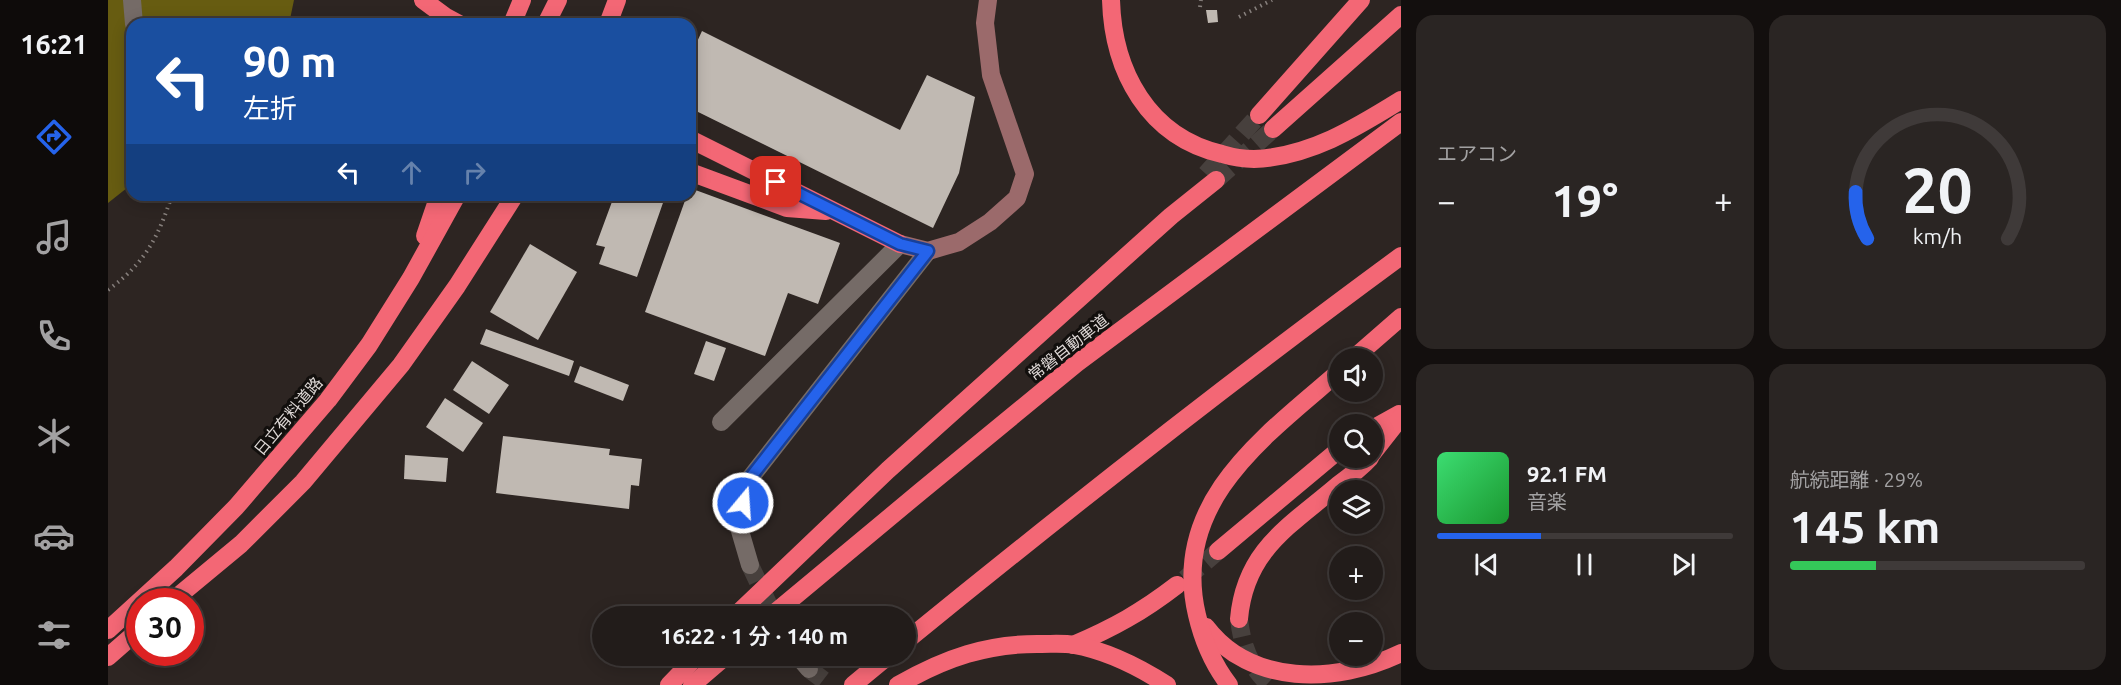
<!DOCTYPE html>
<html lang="ja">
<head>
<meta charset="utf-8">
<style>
	:root { --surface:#221c1a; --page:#2a2523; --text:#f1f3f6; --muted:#a2a1a2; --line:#3f3a39; --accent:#2563eb }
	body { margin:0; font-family:Ubuntu,"Noto Sans JP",sans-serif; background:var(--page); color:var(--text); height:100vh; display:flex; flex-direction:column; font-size:22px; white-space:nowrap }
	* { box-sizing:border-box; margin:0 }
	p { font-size:20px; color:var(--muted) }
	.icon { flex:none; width:33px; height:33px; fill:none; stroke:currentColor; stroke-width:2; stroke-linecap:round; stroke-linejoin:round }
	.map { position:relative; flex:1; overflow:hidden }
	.sheet { display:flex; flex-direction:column; gap:15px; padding:15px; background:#130f0e; width:720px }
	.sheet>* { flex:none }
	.guide { position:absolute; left:18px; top:18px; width:570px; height:183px; border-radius:18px; box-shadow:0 3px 15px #0003,0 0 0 2px var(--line); background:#1a4fa0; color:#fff; overflow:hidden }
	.buttons { position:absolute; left:1221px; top:348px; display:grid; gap:12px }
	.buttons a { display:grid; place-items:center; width:54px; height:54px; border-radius:50%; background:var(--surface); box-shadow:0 3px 15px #0003,0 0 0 2px var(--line); font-size:30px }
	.speed { position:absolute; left:18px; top:588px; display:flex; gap:12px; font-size:30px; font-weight:700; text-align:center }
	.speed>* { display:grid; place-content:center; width:78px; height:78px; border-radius:50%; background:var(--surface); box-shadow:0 3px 15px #0003,0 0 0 2px var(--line); line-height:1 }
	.speed .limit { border:9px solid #d22; background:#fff; color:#111 }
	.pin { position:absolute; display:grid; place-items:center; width:51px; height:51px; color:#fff; margin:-26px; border-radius:12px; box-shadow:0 3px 9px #0006 }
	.me { position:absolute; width:66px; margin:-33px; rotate:18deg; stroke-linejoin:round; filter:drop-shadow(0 0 4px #0008) }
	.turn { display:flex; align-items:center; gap:21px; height:126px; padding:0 18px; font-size:27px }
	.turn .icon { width:78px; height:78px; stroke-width:2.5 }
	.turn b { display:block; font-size:42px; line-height:51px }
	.lanes { display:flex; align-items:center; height:57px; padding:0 18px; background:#0003; justify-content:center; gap:30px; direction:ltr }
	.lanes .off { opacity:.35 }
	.big { font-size:45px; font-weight:600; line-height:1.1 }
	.sheet .tile { flex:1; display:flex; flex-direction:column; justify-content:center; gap:9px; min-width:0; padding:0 21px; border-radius:18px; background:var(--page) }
	.sheet .dial { align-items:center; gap:0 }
	.dial svg { height:156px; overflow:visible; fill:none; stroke:var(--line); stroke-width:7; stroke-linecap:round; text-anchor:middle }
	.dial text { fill:var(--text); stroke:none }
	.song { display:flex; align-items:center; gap:18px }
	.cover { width:72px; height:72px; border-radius:9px; background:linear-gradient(135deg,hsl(140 70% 55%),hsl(130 70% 35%)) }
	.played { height:6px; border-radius:3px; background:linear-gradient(90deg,var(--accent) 35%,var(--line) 35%) }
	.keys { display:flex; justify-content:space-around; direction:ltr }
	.heat { display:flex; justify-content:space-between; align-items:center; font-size:33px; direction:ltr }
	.charge { height:9px; border-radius:4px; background:linear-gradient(90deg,#34c759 29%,var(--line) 0) }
	.sheet .tiles { flex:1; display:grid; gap:15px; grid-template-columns:repeat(2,1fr) }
	.trip { position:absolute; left:484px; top:606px; width:324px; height:60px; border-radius:30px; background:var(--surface); box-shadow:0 3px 15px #0003,0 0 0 2px var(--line); font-weight:600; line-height:60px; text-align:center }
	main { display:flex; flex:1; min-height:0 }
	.tabs { display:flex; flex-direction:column; width:108px; justify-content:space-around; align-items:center; background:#0e0b0a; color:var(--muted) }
	.tabs .icon { width:42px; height:42px }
	.tabs .current { color:var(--accent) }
	.tabs b { font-size:27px; color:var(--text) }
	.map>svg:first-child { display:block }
	.forest { fill:#675c11 }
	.building { fill:#c0b9b2 }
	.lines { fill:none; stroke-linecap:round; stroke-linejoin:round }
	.street-tunnel { stroke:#47403d; stroke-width:18; stroke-dasharray:18 9; stroke-linecap:butt }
	.highway-tunnel { stroke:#47403d; stroke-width:18; stroke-dasharray:18 9; stroke-linecap:butt }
	.path { stroke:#87807d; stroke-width:4; stroke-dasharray:1.5 4.5; stroke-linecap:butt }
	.street { stroke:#756b67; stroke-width:18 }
	.secondary { stroke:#9b6a6b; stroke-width:18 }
	.highway { stroke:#f36775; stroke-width:18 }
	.route-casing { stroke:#184099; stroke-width:15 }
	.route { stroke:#2563eb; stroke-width:10 }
	.labels { text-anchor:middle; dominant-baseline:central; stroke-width:6; stroke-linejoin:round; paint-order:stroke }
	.street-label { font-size:16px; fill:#ddd7d5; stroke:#120f0d }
</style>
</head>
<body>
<main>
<nav class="tabs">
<b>16:21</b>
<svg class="icon current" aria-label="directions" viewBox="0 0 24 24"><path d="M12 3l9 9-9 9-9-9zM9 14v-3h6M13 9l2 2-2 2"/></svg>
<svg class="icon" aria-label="music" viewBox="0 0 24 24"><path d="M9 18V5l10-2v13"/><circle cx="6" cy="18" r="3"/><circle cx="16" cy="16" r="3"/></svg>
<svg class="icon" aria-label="phone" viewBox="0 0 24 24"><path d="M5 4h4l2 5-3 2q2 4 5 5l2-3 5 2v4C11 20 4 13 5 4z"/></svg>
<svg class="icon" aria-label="climate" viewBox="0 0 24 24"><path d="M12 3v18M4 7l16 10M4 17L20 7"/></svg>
<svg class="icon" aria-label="car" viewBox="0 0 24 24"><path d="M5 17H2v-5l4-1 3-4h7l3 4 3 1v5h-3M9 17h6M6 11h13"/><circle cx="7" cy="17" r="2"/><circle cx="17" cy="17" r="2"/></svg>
<svg class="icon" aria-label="filters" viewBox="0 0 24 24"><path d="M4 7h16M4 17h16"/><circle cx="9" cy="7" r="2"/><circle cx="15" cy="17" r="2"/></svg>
</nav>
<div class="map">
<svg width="1293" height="685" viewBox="0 0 1293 685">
	<rect width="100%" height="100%" fill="#2d2522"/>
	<path class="forest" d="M0,0H186L181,24H24V184L0,203Z"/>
	<g class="building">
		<path d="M1098,10H1109L1110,22L1100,23Z"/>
		<path d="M532,17L544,21L543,24H530Z"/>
		<path d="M594,31L792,130L819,75L867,97L851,173L825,228L582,108V41L588,44Z"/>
		<path d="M582,188L732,243L710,304L680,293L657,356L537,312L579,195H582Z"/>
		<path d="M515,195H540L545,197V195H561L559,201L556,200L529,277L491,264L497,247L488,245L505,199L513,201Z"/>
		<path d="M422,244L469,272L430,340L382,312Z"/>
		<path d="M378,329L466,361L461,376L372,344Z"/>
		<path d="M598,341L618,348L606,381L586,374Z"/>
		<path d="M364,361L401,385L381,414L345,390Z"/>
		<path d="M472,366L521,385L515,401L466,382Z"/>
		<path d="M337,398L375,423L355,452L318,427Z"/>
		<path d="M395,436L502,449L501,455L534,459L531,486L523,485L521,509L388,493Z"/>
		<path d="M297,455L340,458L338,482L296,479Z"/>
	</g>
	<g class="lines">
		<g class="street-tunnel">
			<path d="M642,565L666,616"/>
			<path d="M701,669L722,685"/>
		</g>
		<g class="highway-tunnel">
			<path d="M1098,174L1151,115"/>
			<path d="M1108,180L1165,129"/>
			<path d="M1077,579L1110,551"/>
			<path d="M1131,619C1134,645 1142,668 1162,685"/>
		</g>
		<g class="path">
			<path d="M1092,7L1093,0"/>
			<path d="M1131,17L1164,0"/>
			<path d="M0,290C37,263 50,238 64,195"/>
		</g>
		<g class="street">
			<path d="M24,0L26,24"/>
			<path d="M613,422L792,244"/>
			<path d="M642,565L630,524L639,482L820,251"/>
			<path d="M690,656L701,669"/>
		</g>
		<path class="secondary" d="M792,244L820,251L851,242L882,222L909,198L917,174L883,75L877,23L880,0"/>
		<g class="highway">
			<path d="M315,0L338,17L351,24"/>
			<path d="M1003,0C1005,71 1040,137 1114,154C1124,157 1135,159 1146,159C1201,157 1248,128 1293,100"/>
			<path d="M404,24L414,0"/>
			<path d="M438,24L450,0"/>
			<path d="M500,24L509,0"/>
			<path d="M1151,115L1253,0"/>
			<path d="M1165,129L1293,15"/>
			<path d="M582,139L792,244"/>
			<path d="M582,172L679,208L718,211"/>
			<path d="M317,236L331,195"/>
			<path d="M1246,358L1293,317"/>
			<path d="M1264,429L1291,414"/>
			<path d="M1264,454L1293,417"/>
			<path d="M1110,551L1232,449"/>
			<path d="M63,602L133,544L195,482L293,365L349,286L407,195"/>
			<path d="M627,616L780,470L1063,216L1108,180"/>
			<path d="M663,616L812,492L969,363L1293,122"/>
			<path d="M1131,619C1137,550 1182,526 1230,485C1241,477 1253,468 1262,458"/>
			<path d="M1098,627C1142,685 1227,685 1293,653"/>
			<path d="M0,630L68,568L128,507L220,400L261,345L303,278L349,195"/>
			<path d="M798,641C960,509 1124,380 1293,256"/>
			<path d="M965,645C1005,628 1034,612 1069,585"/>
			<path d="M0,657L32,629"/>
			<path d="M561,685L589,656"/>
			<path d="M584,685L618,656"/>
			<path d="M745,685L780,656"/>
			<path d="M790,685C837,658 880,643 934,644C945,644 956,643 966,645C1000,651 1031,667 1059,685"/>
			<path d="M1121,685C1105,664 1095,641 1089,615C1062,502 1157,436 1232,371"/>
		</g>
	</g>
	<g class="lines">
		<g class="route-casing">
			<path id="route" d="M635,503L639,482L820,251L792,244L668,182"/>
		</g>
		<use href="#route" class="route"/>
	</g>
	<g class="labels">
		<g class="street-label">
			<text transform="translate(960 347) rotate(-38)">常磐自動車道</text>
			<text transform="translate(180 416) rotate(-50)">日立有料道路</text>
		</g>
	</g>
</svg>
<div class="buttons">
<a><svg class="icon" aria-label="sound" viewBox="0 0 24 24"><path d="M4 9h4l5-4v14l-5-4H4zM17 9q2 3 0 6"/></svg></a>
<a><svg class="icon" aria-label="search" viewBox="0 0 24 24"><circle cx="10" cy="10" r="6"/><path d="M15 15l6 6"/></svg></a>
<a><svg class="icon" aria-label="layers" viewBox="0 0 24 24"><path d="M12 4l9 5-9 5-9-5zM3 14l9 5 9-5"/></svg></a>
<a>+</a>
<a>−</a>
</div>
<div class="speed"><div class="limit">30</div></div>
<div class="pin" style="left:668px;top:182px;background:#d93025"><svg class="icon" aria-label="arrive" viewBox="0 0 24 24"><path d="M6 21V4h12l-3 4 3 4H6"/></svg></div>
<svg class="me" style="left:635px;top:503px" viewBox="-20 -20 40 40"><circle r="17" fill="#2563eb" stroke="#fff" stroke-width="3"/><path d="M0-11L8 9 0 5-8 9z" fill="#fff"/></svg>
<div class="trip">16:22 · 1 分 · 140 m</div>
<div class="guide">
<div class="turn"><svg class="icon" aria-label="left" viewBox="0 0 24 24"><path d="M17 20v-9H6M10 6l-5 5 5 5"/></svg><div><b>90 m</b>左折</div></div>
<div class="lanes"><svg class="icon" aria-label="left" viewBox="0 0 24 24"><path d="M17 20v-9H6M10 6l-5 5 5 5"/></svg><svg class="icon off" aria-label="ahead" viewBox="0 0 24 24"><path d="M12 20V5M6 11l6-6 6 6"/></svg><svg class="icon off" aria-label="right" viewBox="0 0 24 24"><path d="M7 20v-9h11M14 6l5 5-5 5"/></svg></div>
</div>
</div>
<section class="sheet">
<div class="tiles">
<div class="tile"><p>エアコン</p>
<div class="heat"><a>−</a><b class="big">19°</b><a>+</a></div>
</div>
<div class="tile dial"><svg viewBox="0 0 100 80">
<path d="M14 69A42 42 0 1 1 86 69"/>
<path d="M14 69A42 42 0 0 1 8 45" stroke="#2563eb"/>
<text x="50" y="56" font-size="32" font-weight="700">20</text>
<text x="50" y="72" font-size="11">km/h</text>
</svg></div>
<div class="tile">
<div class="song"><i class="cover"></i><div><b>92.1 FM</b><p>音楽</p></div></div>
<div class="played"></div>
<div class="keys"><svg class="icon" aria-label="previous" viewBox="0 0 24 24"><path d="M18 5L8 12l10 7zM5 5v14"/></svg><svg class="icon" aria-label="pause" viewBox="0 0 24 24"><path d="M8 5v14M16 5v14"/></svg><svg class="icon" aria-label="next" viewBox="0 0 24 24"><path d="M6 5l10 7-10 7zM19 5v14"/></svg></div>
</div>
<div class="tile"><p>航続距離 · 29%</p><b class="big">145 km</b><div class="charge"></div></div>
</div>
</section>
</main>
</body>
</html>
